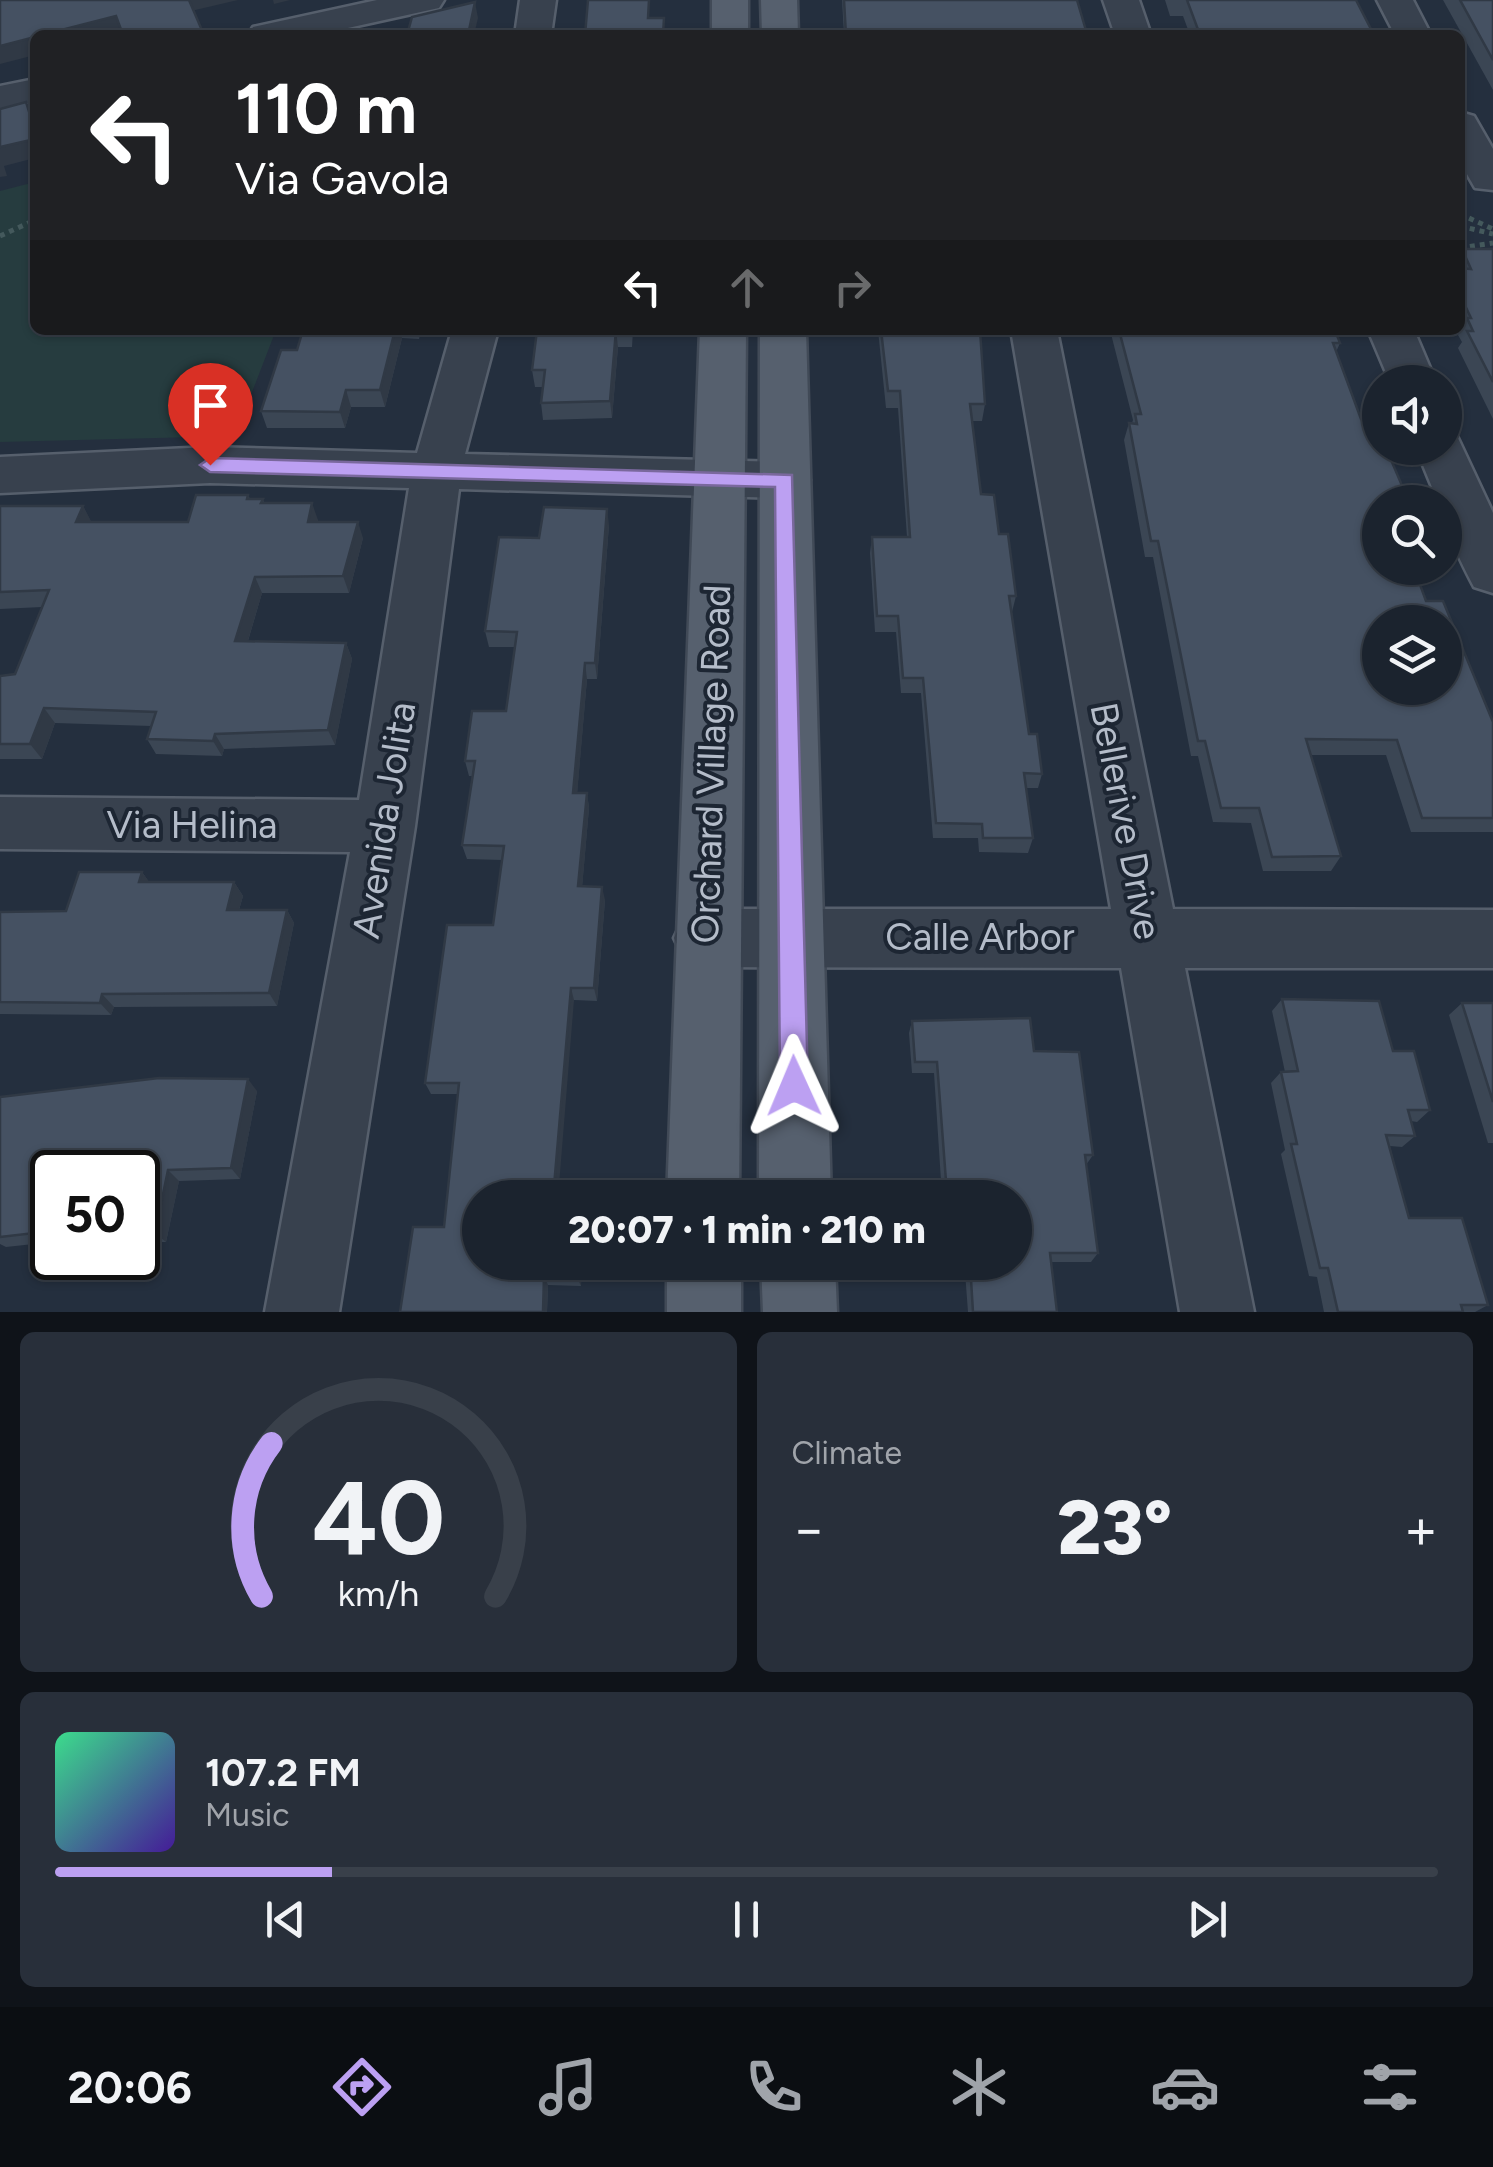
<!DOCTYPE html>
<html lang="en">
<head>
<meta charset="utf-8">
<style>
	:root { --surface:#1b232e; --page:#282f3a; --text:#f1f3f6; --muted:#a0a4aa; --line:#39404a; --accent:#bca0f2 }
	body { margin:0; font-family:Figtree,sans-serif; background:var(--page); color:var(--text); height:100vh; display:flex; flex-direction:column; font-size:38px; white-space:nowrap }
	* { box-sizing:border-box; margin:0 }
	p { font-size:32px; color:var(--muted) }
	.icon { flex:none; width:55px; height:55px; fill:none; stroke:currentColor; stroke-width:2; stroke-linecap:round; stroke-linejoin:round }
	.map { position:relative; height:1312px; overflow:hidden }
	.details { display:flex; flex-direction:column; gap:20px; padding:20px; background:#0f1319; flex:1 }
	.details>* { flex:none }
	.guide { position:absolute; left:30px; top:30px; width:1435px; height:305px; border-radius:15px; box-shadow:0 2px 8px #0004,0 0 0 2px var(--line); background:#202124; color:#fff; overflow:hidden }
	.buttons { position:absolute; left:1362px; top:365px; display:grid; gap:20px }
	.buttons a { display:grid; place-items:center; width:100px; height:100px; border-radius:50%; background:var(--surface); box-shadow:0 2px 8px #0004,0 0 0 2px var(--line); font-size:50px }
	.speed { position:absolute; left:30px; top:1150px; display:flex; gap:20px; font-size:50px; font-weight:700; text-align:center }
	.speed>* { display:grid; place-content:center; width:130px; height:130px; border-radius:50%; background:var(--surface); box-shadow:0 2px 8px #0004,0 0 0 2px var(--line); line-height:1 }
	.speed .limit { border:5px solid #111; border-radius:15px; background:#fff; color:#111 }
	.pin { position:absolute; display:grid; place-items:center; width:85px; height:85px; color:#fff; margin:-102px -42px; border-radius:50% 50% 50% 0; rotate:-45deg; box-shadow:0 0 10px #0007 }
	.pin .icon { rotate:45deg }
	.me { position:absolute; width:110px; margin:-55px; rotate:359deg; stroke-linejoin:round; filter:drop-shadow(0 0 8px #0008) }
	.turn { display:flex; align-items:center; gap:35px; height:210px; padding:0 40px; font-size:45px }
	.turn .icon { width:130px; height:130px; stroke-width:2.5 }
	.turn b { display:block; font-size:70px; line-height:85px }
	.lanes { display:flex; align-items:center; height:95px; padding:0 40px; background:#0003; justify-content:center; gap:50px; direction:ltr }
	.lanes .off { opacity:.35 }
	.big { font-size:75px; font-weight:800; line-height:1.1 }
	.details .card { flex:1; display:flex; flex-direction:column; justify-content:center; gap:15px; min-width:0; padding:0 35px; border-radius:15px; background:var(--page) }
	.details .dial { align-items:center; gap:0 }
	.dial svg { height:260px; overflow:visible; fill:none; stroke:var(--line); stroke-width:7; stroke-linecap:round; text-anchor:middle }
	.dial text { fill:var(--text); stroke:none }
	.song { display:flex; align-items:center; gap:30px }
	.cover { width:120px; height:120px; border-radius:15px; background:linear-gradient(135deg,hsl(150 70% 55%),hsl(260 70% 35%)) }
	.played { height:10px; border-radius:5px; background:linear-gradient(90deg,var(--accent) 20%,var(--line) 20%) }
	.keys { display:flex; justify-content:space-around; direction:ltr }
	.heat { display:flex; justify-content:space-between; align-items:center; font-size:55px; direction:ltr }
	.details .tiles { flex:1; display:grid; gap:20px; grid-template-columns:1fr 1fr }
	.card:last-child { grid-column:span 2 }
	.trip { position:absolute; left:462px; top:1180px; width:570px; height:100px; border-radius:50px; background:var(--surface); box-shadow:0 2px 8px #0004,0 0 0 2px var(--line); font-weight:800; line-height:100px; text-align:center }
	.dock { display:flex; height:160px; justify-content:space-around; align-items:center; background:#0b0e12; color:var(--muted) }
	.dock .icon { width:70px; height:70px }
	.dock .active { color:var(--accent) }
	.dock b { font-size:45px; color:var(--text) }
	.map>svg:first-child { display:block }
	.green { fill:#263c3f }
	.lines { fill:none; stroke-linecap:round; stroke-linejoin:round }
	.minor-casing { stroke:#565f6c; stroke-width:5 }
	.major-casing { stroke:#414a57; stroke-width:5 }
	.path { stroke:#44595c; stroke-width:5; stroke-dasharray:5 5; stroke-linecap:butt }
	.minor { fill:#38414e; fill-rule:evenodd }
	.major { fill:#56606e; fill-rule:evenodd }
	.wall { fill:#3b4654 }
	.shaded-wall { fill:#303945 }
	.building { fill:#455162; stroke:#303945; stroke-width:2.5; fill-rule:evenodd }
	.route { fill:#bca0f2; stroke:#7a689d; stroke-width:2.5 }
	.labels { text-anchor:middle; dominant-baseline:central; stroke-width:8; stroke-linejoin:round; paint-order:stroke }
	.street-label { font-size:38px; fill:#b4bcc9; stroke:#1d2633 }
</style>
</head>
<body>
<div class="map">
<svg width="1493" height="1312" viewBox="0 0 1493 1312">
	<rect width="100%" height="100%" fill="#242f3e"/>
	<path class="green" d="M35,182V330H276L235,436L0,442V191Z"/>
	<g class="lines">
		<g class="minor-casing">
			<g id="minor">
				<path d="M377,0H444L439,8L316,35H248L253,27Z"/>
				<path d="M520,0H556L551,35H515Z"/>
				<path d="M1103,0H1139L1151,35H1115Z"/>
				<path d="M1377,0H1413L1431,35H1395Z"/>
				<path d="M35,79V101L0,110V86Z"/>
				<path d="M1460,112L1474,116L1493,149V190L1475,188L1460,162Z"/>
				<path d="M452,330H498L465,454L785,462L803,467L810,480L803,493L785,498L459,489L415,826L339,1312H265L350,852L0,849V797L359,800L409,488L210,483L0,493V457L210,447L417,453Z"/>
				<path d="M1011,330H1057L1173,909L1493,910V968H1185L1254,1312H1180L1121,968L706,967L684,959L674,938L684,917L706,909H1111Z"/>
				<path d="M1368,330H1414L1436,382H1390Z"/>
				<path d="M1445,432L1457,436L1493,513V593L1474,587C1461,562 1445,532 1445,502H1438L1416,448H1445Z"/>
			</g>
		</g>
		<g class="major-casing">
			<g id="major">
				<rect x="712" y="0" width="36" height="35"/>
				<path d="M761,0H797L798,35H762Z"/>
				<path d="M700,330H746L739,1198H667Z"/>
				<path d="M760,330H806L831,1198H759Z"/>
				<rect x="667" y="1262" width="74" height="50"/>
				<path d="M761,1262H835L837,1312H763Z"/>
			</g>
		</g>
		<g class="path">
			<path d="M1460,214L1493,229"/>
			<path d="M1460,226L1493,234"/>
			<path d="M0,236L35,220"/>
			<path d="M1460,248L1493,243"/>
		</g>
		<use href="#minor" class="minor"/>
		<use href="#major" class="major"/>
	</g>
	<g class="wall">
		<path d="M842,0H1077L1087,34L844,35Z"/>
		<path d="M1165,0H1356L1374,35H1190L1183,16H1170Z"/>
		<path d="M1443,0H1493V90Z"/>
		<path d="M1462,249H1493V419L1458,348L1462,342L1458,335L1460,331V253Z"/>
		<path d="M303,330H421L419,339L402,338L385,407H351L345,428H267L261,411L297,350Z"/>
		<path d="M537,330H633L632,347H618L612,418L543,420L541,403L543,387H535L532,370Z"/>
		<path d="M878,330H980L985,404L982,421H972L981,494L999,534L1016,596L1012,612L1029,734L1042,774L1038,788H1026L1033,838L1028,853L979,852L978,838H933L921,693H901L896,632H875L870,553L872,537H907L898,408H886Z"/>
		<path d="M1110,330H1335L1340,343L1336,352L1380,502L1426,601L1493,722V832H1411L1386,755H1310L1341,856L1331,871H1263L1251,823L1213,822L1198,756H1191L1153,557H1145L1124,440L1129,423H1132L1133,420Z"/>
		<path d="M248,495L250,499H263L264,503L318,520V522L363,538L349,593H262L248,641L346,643L352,659L335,745L224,749L222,756L156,754L147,739L151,726L55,723L42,759H0V676L15,674L42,607L0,609V506H83L91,522H188Z"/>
		<path d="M609,525L597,679H587L577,793H587L589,808L582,887L605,900L597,1001L574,1000L480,1262H582L581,1286L548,1285L547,1312H400L444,1227L458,1094H431L425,1083L493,925L502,860L467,859L462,845L472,776H469L465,761L506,711L515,647H489L485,631L539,538Z"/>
		<path d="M142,872L149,882H234L243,896L239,910H287L294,923L277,1006L114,1007L111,1015L0,1014V912L66,911Z"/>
		<path d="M1282,999L1393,1051L1430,1110L1417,1122L1411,1121L1415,1136L1402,1147L1390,1146L1409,1218L1488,1305L1475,1312H1324L1317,1277L1309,1276L1281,1154L1285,1150L1271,1083L1281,1072H1285L1272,1011Z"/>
		<path d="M1462,1003H1493V1143H1488L1449,1015Z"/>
		<path d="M912,1021L1034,1051L1093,1155L1086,1165L1098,1253L1091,1262H1051L1057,1312H968L965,1272H929L928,1262H1015V1198H924V1191L927,1181H941L934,1073H912L909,1033Z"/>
		<path d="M257,1091L240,1179L179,1181L166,1242H138V1172H52V1242L6,1247L0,1244V1097Z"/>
	</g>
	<g class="shaded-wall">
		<path d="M188,0H238L191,11Z"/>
		<path d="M273,0H290L274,4Z"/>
		<path d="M475,2L478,18L474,35H468Z"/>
		<path d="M116,16L122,33L114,35H42Z"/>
		<path d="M35,37V55L0,64V46Z"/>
		<path d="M35,139V158L4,166L7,176L0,177V147Z"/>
		<path d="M395,330H399L402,338L385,407L380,390Z"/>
		<path d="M616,330L618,347L612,418L610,401Z"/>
		<path d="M346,390L351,407L345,428L340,412Z"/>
		<path d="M312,503L318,520L314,538L308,522Z"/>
		<path d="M83,506L92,523L76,522Z"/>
		<path d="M607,509L609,525L597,679L595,663Z"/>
		<path d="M358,522L363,538L349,593L343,576Z"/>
		<path d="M255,577L262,593L243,657L235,641Z"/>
		<path d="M346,643L352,659L335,745L328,730Z"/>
		<path d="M585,663L587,679L576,808L573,793Z"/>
		<path d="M44,708L55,723L42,759L30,744Z"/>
		<path d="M215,734L224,749L222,756L213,741Z"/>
		<path d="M587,793L589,808L581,900L578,886Z"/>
		<path d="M142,872L152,886L139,882Z"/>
		<path d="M234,882L243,896L235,923L227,910Z"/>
		<path d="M602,887L605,900L597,1001L594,988Z"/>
		<path d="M287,910L294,923L277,1006L269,993Z"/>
		<path d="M571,988L574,1000L558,1198H553Z"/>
		<path d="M102,994L114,1007L111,1015L100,1003Z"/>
		<path d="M248,1079L257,1091L240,1179L231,1168Z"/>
		<path d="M168,1170L179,1181L166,1242L155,1233Z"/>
		<path d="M578,1262H582L581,1286L577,1277Z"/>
		<path d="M544,1276L548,1285L547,1312H543Z"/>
	</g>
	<g class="building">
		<path d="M0,0H189L204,35H123L116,16L42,35H35V37L0,46Z"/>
		<path d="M588,0H649L648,18H664L663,35H585Z"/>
		<path d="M844,0H1077L1087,34L846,35Z"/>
		<path d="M1187,0H1356L1374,35H1200Z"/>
		<path d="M1460,0H1493V60Z"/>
		<path d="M475,2L468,35H407L412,17Z"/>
		<path d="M26,102L35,131V139L0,147V109Z"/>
		<path d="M1462,249H1493V382L1467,331H1473L1467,318H1471L1460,295V268L1471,269Z"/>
		<path d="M303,330H395L380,390H346L340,412L261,411L281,350H297Z"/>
		<path d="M537,330H630H616L610,401L541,403L545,370H532Z"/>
		<path d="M881,330H980L985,404H970L981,494L994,495L999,534H1008L1016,596H1009L1029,734H1037L1042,774L1024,773L1033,838H983L982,824L936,823L923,678H903L898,616H877L872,537H910L900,391H888Z"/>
		<path d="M1119,330H1335L1340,343H1333L1361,419H1373L1380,435V448H1386L1409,502H1380V568H1414L1426,601H1443L1493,722V818H1422L1397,740L1306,739L1341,856L1272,857L1259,808H1221L1205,741H1198L1158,541H1151L1129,423L1137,424L1135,414H1141ZM1380,622H1445V688H1380Z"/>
		<path d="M196,495H248L247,499H263L261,503H312L308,522H358L343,576L255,577L235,641L346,643L328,730L215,734L213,741L147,739L156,712L44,708L30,744H0V676L15,674L49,590L0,592V506H83L76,522H188Z"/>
		<path d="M544,507L607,509L595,663H585L573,793H587L578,886L602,887L594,988H571L553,1198H480V1262H578L577,1277L544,1276L543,1312H400L413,1227H444L459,1083H425L447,925H493L504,846L462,845L475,761H465L472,711H506L517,632L485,631L499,537L539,538Z"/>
		<path d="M79,872H142L139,882H234L227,910H287L269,993L102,994L100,1003L0,1002V912L66,911Z"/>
		<path d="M1282,999L1379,1001L1393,1051H1414L1430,1110H1408L1415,1136L1386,1135L1409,1218H1462L1488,1305H1461L1463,1312H1338L1328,1268H1320L1291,1144H1297L1281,1072L1298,1071Z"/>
		<path d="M1462,1003H1493V1102Z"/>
		<path d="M1030,1018L1034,1051L1079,1052L1093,1155H1085L1098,1253H1050L1057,1312H973L970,1263L933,1262H1015V1198H928L927,1181H946L937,1062H915L912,1021Z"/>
		<path d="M159,1078L248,1079L231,1168L168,1170L155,1233H138V1172H52V1231L0,1237V1097Z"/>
	</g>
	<path class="route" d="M210,458L792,475L808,1086L804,1096L794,1100L784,1096L780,1086L775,487L210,472L200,465Z"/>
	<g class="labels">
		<g class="street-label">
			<text transform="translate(711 764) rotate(-88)">Orchard Village Road</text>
			<text transform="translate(384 820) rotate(-81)">Avenida Jolita</text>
			<text transform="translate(1126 821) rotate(79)">Bellerive Drive</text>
			<text x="192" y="825">Via Helina</text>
			<text x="980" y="937">Calle Arbor</text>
		</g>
	</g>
</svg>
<div class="buttons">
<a><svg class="icon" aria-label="sound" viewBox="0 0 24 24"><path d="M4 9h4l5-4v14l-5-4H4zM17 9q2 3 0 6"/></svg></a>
<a><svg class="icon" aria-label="search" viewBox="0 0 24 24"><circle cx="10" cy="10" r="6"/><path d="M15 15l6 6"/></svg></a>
<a><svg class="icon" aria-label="layers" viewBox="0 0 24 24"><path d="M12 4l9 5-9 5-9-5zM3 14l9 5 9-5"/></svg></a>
</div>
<div class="speed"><div class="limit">50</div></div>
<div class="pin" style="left:210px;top:465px;background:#d93025"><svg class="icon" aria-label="arrive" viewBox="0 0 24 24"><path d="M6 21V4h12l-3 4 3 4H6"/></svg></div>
<svg class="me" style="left:794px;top:1086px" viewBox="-20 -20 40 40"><path d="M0-17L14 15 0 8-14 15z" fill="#bca0f2" stroke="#fff" stroke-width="4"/></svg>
<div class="trip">20:07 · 1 min · 210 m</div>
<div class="guide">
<div class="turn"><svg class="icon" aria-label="left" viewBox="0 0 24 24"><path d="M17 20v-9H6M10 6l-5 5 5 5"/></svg><div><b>110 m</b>Via Gavola</div></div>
<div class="lanes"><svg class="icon" aria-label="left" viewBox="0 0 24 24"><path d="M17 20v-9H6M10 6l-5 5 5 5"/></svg><svg class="icon off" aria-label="ahead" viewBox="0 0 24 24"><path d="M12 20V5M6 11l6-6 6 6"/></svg><svg class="icon off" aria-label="right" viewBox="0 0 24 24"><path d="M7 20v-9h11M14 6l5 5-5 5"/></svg></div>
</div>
</div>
<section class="details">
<div class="tiles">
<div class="card dial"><svg viewBox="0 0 100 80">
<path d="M14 69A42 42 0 1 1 86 69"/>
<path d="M14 69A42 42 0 0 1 17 22" stroke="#bca0f2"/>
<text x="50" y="56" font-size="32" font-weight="700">40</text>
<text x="50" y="72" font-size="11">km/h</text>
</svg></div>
<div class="card"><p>Climate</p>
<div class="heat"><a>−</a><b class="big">23°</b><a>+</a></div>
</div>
<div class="card">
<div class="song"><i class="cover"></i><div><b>107.2 FM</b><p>Music</p></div></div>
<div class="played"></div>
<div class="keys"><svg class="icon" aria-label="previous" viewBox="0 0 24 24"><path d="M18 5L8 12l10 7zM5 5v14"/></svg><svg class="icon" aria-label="pause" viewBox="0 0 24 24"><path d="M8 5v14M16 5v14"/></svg><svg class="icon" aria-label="next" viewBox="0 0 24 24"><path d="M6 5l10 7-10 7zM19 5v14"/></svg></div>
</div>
</div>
</section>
<nav class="dock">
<b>20:06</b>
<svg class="icon active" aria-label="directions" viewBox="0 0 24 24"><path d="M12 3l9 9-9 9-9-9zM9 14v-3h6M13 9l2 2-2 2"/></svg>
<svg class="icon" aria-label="music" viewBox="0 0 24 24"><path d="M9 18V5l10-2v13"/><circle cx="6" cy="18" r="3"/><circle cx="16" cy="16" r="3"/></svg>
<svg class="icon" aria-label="phone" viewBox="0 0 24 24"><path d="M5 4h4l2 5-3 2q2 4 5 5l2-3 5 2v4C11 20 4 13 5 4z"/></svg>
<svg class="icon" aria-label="climate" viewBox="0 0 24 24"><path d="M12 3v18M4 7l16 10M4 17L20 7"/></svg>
<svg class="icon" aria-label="car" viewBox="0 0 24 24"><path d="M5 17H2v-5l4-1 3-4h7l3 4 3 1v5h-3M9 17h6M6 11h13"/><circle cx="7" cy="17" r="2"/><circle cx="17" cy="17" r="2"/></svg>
<svg class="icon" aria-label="filters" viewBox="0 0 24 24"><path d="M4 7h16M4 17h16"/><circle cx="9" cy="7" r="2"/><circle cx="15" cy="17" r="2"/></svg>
</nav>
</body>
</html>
